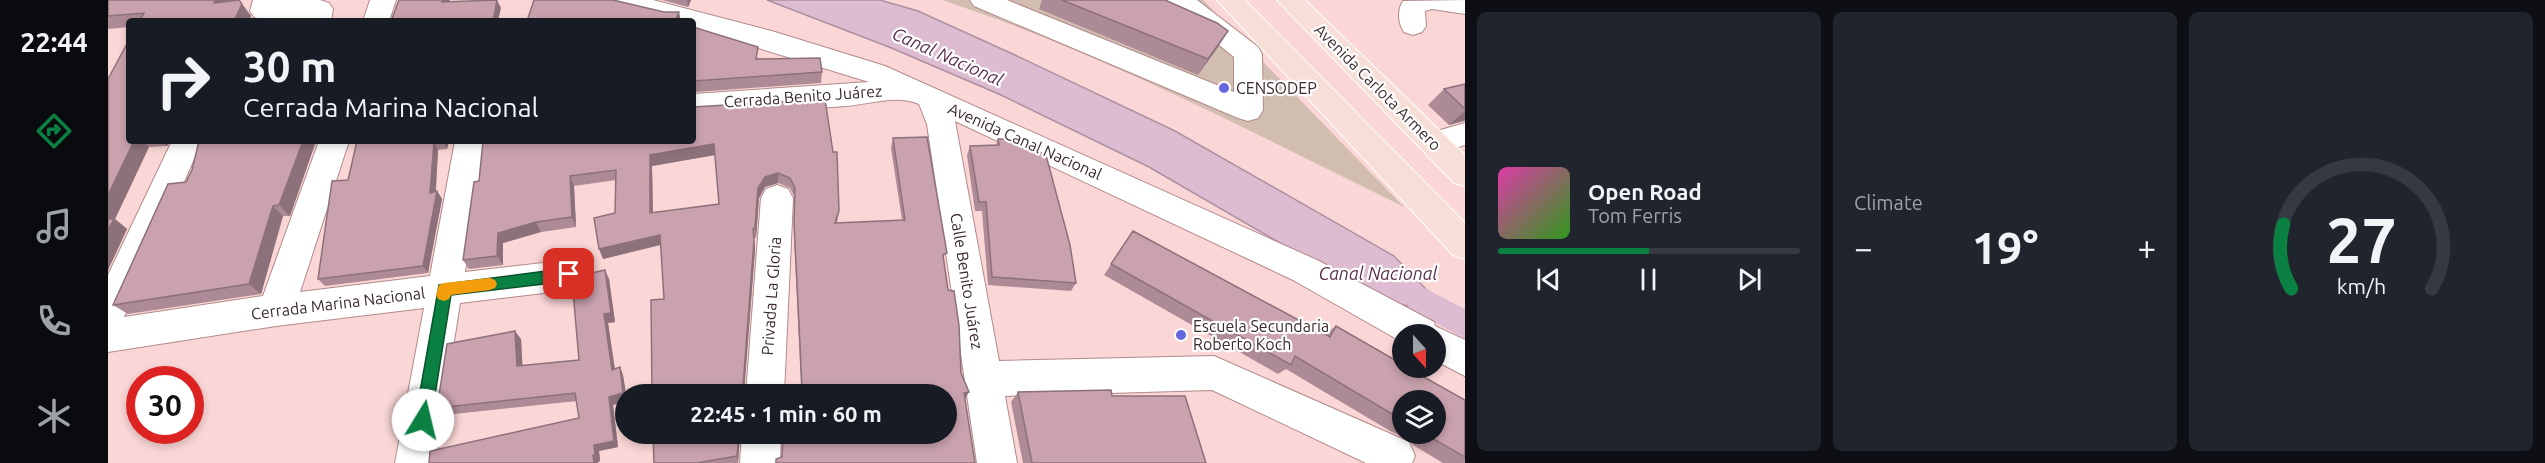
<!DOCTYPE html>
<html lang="en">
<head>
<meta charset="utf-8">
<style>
	:root { --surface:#171b24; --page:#20242c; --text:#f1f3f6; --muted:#9ea1a6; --line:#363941; --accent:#0b8043 }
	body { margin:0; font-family:Ubuntu,sans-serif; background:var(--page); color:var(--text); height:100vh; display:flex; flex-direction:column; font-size:22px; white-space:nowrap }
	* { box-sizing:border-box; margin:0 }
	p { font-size:20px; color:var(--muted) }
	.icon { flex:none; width:33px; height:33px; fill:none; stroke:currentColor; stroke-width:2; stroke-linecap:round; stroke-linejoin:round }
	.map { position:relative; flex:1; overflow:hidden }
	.details { display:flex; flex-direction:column; gap:12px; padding:12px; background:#0d0f14; width:1080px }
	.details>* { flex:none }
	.hud { position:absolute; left:18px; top:18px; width:570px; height:126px; border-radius:6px; box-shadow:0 3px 9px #0003; background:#171b24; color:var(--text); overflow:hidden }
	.needle { width:39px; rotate:159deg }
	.fabs { position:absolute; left:1284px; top:324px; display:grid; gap:12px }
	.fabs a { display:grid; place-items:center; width:54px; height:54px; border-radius:50%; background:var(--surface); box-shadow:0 3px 9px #0003; font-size:30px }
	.speed { position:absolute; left:18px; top:366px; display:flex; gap:12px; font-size:30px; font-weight:700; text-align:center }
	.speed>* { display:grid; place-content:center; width:78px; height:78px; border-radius:50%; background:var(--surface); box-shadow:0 3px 9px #0003; line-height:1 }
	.speed .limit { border:9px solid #d22; background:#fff; color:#111 }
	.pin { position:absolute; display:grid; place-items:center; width:51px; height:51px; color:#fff; margin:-26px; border-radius:12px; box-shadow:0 3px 9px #0006 }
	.me { position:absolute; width:66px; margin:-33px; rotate:9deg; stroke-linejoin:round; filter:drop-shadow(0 0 4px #0008) }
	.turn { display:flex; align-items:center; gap:21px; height:126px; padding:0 18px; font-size:27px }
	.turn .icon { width:78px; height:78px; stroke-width:2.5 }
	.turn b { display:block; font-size:42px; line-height:51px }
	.big { font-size:45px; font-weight:700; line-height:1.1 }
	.details .widget { flex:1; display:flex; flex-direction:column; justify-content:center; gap:9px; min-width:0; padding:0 21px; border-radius:9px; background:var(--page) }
	.details .dial { align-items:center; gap:0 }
	.dial svg { height:156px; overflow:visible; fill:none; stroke:var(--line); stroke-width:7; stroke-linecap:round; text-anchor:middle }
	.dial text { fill:var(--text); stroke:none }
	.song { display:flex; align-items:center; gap:18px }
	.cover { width:72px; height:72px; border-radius:9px; background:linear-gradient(135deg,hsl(320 70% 55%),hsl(110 70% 35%)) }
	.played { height:6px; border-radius:3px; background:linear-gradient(90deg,var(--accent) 50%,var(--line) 50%) }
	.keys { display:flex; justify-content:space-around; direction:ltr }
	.heat { display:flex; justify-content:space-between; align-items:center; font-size:33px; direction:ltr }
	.details .tiles { flex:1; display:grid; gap:12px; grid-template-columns:repeat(3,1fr) }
	.trip { position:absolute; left:507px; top:384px; width:342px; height:60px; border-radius:30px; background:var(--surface); box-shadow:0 3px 9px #0003; font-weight:700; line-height:60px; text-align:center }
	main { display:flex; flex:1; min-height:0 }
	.dock { display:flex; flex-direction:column; width:108px; justify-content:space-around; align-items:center; background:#090b0e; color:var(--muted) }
	.dock .icon { width:42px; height:42px }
	.dock .on { color:var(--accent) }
	.dock b { font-size:27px; color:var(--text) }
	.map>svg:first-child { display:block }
	.green { fill:#d2beb0 }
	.water { fill:#ddbcd2; stroke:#ad90a0; stroke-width:1.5 }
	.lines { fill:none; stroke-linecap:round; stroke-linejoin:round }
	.canal { fill:#ddbcd2; fill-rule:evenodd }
	.minor-casing { stroke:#b28a8a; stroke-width:2 }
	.major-casing { stroke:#fff; stroke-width:2 }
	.minor { fill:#fff; fill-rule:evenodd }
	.major { fill:#f7dfd7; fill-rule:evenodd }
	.wall { fill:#ad8b96; fill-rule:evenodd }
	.shaded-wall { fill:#8d717a }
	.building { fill:#c9a2ae; stroke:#8d717a; stroke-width:1.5; fill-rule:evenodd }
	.route { fill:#0b8043; stroke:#07532c; stroke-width:1.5 }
	.slow { fill:#f59e0b }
	.poi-dot { fill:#6565de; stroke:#fff; stroke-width:2 }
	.labels { text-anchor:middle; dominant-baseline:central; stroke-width:4.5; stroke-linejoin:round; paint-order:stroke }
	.street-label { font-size:16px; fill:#3c2b2b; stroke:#fff }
	.poi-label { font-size:16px; fill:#3c2b2b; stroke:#fff; text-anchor:start }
	.water-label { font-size:18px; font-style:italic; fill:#5c3050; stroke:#fff }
</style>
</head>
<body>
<main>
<nav class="dock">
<b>22:44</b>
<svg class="icon on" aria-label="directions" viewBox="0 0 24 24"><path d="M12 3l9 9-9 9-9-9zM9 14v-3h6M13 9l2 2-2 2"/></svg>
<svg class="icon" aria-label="music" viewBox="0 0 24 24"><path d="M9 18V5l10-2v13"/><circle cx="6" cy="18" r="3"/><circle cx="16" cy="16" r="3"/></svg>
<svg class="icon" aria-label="phone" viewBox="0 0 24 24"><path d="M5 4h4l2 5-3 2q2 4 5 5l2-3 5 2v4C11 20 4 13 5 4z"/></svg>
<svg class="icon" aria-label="climate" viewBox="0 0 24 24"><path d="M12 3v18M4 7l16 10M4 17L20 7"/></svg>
</nav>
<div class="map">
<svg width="1357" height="463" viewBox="0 0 1357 463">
	<rect width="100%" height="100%" fill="#fad6d6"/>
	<path class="green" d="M834,0H1095L1296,207C1144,132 995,53 834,0Z"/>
	<path class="water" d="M659,0H772L810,11L907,55L1067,131L1286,256L1346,318L1265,297L1041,167L893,95L781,47Z"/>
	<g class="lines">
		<path class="canal" d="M1312,286L1357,309V339L1301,308L1297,299L1301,290Z"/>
		<g class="minor-casing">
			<g id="minor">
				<path d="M145,0H212L221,3L225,9L223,21H197V18L155,20L146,17L142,11Z"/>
				<path d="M262,0H288L281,21H255Z"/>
				<path d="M487,0H545L667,32L777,66L1209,260L1326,322L1327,326L1357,340V376L1328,361V334H1294V342L1185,280L847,121L891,361L1106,356L1301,442L1307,456L1304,463H1258L1104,390L897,396L909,463H869L819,124L811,104C789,94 762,104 738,106C687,110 636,112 585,116V94L761,82L585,28V21H558L491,6Z"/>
				<path d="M862,0H899L1126,92V57L1063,6L1059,0H1089L1150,47L1154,54L1155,110L1150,118L1140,121L1130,118L866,6Z"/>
				<path d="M1357,0V14L1324,9L1317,11L1318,26L1314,32L1305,35L1296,32C1290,23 1289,10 1295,1Z"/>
				<path d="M1357,123V145L1326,155L1315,151L1311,143L1315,135Z"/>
				<path d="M64,141H94L16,317L155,296L211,141H241L192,292L322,276L347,141H377L357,272L461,260L473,265L478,275L473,285L461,290L352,303L327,463H287L316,308L168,326L0,352V275Z"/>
				<path d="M669,185L680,189L685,198L676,394H638L653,198L658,189Z"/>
				<path d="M634,434H673L672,463H632Z"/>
			</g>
		</g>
		<g class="major-casing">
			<g id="major">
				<path d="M1109,0H1137L1357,223V259L1345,255Z"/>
				<path d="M1169,0H1197L1357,155V186L1346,183Z"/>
			</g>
		</g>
		<use href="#minor" class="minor"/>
		<use href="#major" class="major"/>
	</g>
	<g class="wall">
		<path d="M0,0H123V1L131,0L143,16L141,21H21V27L0,29Z"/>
		<path d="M554,0H583L580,7Z"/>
		<path d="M934,0H1057L1120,31L1090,75L931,9Z"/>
		<path d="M585,27L651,59L714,72L713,83L588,92L585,79Z"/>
		<path d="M21,40V141H63L59,146L41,147L7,219L19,229L0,270Z"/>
		<path d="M1357,84V121L1341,125L1320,105L1336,89Z"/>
		<path d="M585,107L731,211L729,223L794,220L783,148L785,138L836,262L838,434L544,394L556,299L553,245L495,259L507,213L508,180L466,186L468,227L433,232L395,243V265L361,269L355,260L371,181ZM607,155L611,204L545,213L544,166ZM670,183L682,188L687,198L686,233L693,387L637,389L636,388L647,250L646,238H648L651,198L657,187Z"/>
		<path d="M890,139L968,283L963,291L880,285L874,211H867L859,155L862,146L888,145Z"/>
		<path d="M91,141H208L182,216H175L153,294L20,314L5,305L78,182L84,170Z"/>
		<path d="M249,141H341L339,149L330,150L328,192L329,191L334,199L320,273L217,286L210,279L240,180Z"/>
		<path d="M1025,231L1217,334L1228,326L1357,400V463H1335L1305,445L1302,440L1282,431L1178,369L1170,374L996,275ZM1294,400L1328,434H1294Z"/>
		<path d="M501,279L507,322L500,323L507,369L515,375L518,394L505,405L510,447L491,451L492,461L490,462L471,418L469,401L337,415L329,408L413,339L414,366L471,360Z"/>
		<path d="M910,392L1004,396L1098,463H915L903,402Z"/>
		<path d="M632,434L630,463H546Z"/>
	</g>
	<g class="shaded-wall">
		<path d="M108,0H123L115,15L106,3Z"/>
		<path d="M131,0L143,16L141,21H126Z"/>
		<path d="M335,0H342L337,10L334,2Z"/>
		<path d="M389,0L393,8L390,21H385Z"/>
		<path d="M579,0H583L580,7Z"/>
		<path d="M571,12L573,21H567Z"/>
		<path d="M1120,31L1110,47L1090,75L1100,59Z"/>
		<path d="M1357,111V120L1341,125Z"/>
		<path d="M26,141H34L41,147L7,219L19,229L0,270V195Z"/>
		<path d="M54,141H63L59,146Z"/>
		<path d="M195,141H208L182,216L171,205Z"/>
		<path d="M335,141H341L339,149Z"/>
		<path d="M326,142L330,150L327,200L322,193Z"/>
		<path d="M606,144L607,155L544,166L545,223L542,213V155Z"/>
		<path d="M670,173V183L657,187L651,198L648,238L647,228L650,188L657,177Z"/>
		<path d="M462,176L466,186L468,227L464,217Z"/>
		<path d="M329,191L334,199L320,273L315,266Z"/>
		<path d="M165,206L175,216L153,294L141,284Z"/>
		<path d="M428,222L433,232L395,243V265L389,256L390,233Z"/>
		<path d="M552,235L555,244L495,259L491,249Z"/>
		<path d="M646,241L647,250L636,394L635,386Z"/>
		<path d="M497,270L501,279L507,322L500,323L508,378L504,370L496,314Z"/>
		<path d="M407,331L413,339L415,374L409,366Z"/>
		<path d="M512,367L515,375L518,394V401L505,405L510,447L491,451L492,461L490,462V463H486V445Z"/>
		<path d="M861,392L857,399L856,393Z"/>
		<path d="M631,434H632L630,463L629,456Z"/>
	</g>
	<g class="building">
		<path d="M0,0H108L106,3L131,0L134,4L126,21H31L36,13L0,16Z"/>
		<path d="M291,0H335L334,2L389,0L385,21H283Z"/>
		<path d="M426,0H505L556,12H571L567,21H419Z"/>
		<path d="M954,0H1057L1109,23L1120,31L1100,59Z"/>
		<path d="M585,27L650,47L648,59L712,58L714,72L586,81L585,75Z"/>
		<path d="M21,40V141H26L0,195V79Z"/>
		<path d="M1357,84V109L1336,89Z"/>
		<path d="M717,99L725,152H729L731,211L727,223L797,220L785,138L819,137L839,253L835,255L840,290L846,291L851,325L853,373L861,392L856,393L867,463H668V459L674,457L675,434H838V394H544L543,300L556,299L552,235L491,249L486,218L507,213L508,170L462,176L464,217L428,222L390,233L389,256L355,260L366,182L371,181L375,141H585V107ZM606,144L611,204L542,213V155ZM670,173L682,178L687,188L686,223L694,387L637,389L635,386L646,241L645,229L647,228L650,188L657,177Z"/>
		<path d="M890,139H903L938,155L962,245L968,283L884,277L878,202H871L862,146L891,145Z"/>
		<path d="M91,141H195L171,205L165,206L141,284L5,305L60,184L78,182L84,170Z"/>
		<path d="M249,141H335L326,142L322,193L329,191L315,266L210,279L224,181L240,180Z"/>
		<path d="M0,219H6L0,230Z"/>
		<path d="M1025,231L1222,337L1228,326L1294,364V368H1300L1357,400V457L1322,437L1321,434H1328V400H1294V420L1187,356L1183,365L1003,264Z"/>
		<path d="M497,270L503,313L496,314L504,370L512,367L515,393L501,397L506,441L486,445L487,455H485L486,463H321L322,451L471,418L467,393L329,408L339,344L407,331L409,366L471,360L464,280L471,276Z"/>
		<path d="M1003,390L1004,396H1077L1098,463H924L910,392Z"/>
		<path d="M545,434H631L629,456L589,463H546Z"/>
	</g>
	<path class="route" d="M461,268L466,270L468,274L466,279L461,281L343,295L323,420L320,425L315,427L309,425L307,420L331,285Z"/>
	<path class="slow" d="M382,278L387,280L389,284L387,288L382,290L343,295L341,299L336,301L330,299L328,295L331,285L336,283Z"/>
	<g class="poi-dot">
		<circle cx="1116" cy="88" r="6"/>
		<circle cx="1073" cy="335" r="6"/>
	</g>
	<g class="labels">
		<g class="street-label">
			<text transform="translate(1270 87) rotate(45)">Avenida Carlota Armero</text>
			<text transform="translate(695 96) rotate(-4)">Cerrada Benito Juárez</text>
			<text transform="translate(917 141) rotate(24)">Avenida Canal Nacional</text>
			<text transform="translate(859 281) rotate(81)">Calle Benito Juárez</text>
			<text transform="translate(663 296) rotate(-86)">Privada La Gloria</text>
			<text transform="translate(230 303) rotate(-7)">Cerrada Marina Nacional</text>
		</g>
		<g class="poi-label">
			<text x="1128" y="88">CENSODEP</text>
			<text x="1085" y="326">Escuela Secundaria<tspan x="1085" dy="18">Roberto Koch</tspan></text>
		</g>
		<g class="water-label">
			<text transform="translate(840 56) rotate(24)">Canal Nacional</text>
			<text x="1270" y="273">Canal Nacional</text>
		</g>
	</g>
</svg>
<div class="fabs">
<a><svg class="needle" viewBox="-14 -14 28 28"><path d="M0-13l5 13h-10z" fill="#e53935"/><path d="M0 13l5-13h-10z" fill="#9ea1a6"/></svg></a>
<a><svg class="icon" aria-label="layers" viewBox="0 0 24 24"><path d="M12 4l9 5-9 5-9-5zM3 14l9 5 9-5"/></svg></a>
</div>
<div class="speed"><div class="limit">30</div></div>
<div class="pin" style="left:461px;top:274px;background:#d93025"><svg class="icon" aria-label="arrive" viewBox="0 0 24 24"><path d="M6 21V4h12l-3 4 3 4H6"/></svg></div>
<svg class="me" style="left:315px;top:420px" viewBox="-20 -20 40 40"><circle r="19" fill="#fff"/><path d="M0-13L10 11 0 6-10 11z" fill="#0b8043"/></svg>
<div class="trip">22:45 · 1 min · 60 m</div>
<div class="hud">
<div class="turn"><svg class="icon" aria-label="right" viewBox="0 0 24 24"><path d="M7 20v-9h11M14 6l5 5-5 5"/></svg><div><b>30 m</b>Cerrada Marina Nacional</div></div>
</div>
</div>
<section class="details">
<div class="tiles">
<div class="widget">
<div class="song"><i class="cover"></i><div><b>Open Road</b><p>Tom Ferris</p></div></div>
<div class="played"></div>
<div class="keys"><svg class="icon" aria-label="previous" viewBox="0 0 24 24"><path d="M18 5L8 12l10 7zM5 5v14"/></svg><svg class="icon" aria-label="pause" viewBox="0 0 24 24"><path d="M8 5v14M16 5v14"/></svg><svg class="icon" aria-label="next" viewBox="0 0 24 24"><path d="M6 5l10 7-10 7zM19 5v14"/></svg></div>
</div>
<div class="widget"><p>Climate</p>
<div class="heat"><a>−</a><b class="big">19°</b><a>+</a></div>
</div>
<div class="widget dial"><svg viewBox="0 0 100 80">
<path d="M14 69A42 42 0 1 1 86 69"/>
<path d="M14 69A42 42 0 0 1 10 36" stroke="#0b8043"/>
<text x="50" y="56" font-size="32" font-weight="700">27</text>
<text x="50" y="72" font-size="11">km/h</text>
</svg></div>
</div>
</section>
</main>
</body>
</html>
